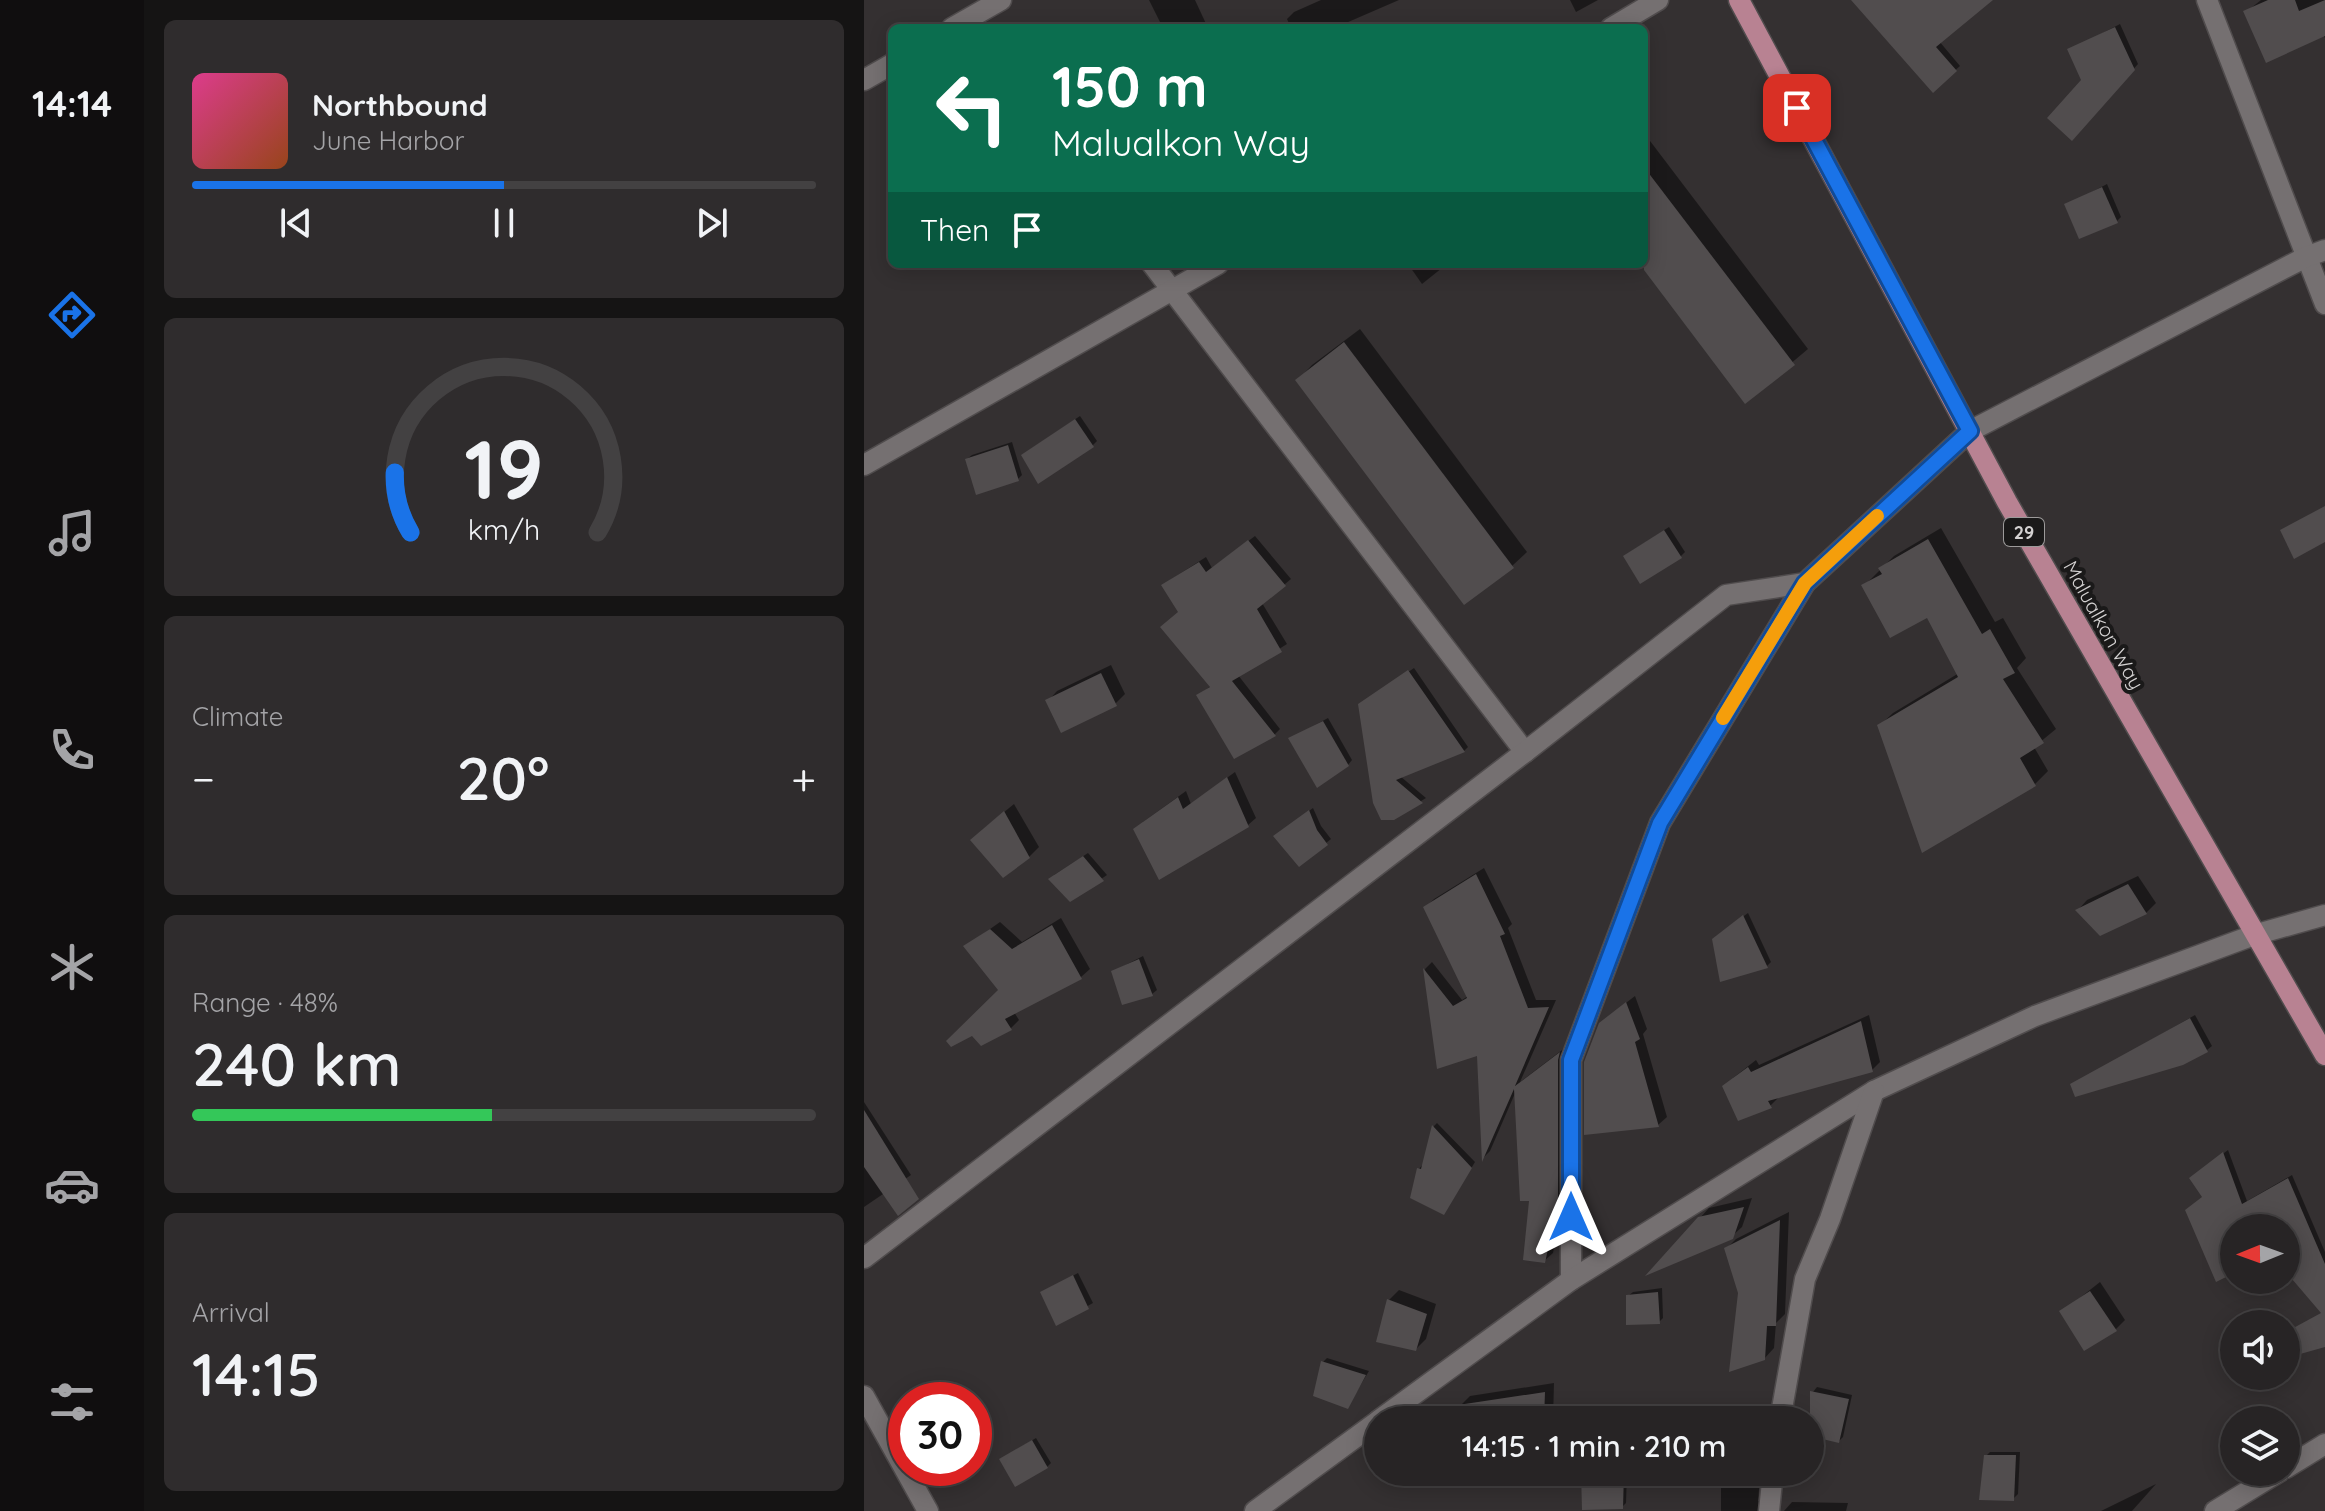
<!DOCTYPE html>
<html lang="en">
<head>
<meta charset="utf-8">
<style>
	:root { --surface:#272425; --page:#2f2c2d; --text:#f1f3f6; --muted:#a4a4a7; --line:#434142; --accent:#1a73e8 }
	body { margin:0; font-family:Quicksand,sans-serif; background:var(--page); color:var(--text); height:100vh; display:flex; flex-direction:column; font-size:30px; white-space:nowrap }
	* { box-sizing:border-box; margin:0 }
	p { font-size:26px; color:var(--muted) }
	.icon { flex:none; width:44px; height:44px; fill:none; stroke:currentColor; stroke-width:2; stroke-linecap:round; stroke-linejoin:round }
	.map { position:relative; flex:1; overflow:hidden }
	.details { display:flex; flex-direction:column; gap:20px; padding:20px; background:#151414; width:720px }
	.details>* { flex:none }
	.banner { position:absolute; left:24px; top:24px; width:760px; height:244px; border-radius:12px; box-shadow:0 4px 20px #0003,0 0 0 2px var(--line); background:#0b6e4f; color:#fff; overflow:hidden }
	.needle { width:52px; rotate:269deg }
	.controls { position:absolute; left:1356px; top:1214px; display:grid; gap:16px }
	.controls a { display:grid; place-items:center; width:80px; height:80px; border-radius:50%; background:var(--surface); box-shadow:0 4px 20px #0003,0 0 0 2px var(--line); font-size:40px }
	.speed { position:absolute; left:24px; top:1382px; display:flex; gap:16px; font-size:40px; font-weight:700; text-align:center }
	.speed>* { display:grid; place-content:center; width:104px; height:104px; border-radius:50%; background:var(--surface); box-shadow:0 4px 20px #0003,0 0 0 2px var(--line); line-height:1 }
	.speed .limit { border:12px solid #d22; background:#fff; color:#111 }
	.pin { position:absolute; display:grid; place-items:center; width:68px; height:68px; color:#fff; margin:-34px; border-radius:16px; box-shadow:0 4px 12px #0006 }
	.me { position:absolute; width:88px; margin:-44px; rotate:0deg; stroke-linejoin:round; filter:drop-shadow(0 0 6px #0008) }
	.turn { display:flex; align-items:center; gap:28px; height:168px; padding:0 32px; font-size:36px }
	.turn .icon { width:104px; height:104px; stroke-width:2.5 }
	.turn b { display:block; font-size:56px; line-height:68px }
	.then { display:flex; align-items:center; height:76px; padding:0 32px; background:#0003; gap:16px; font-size:30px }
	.big { font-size:60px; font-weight:600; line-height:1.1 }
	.details .card { flex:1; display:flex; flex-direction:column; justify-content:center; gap:12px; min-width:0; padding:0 28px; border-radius:12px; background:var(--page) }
	.details .dial { align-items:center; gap:0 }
	.dial svg { height:208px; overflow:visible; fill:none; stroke:var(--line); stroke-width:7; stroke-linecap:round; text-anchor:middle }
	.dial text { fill:var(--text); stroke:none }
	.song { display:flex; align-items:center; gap:24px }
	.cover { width:96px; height:96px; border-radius:12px; background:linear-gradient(135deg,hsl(330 70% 55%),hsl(20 70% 35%)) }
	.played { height:8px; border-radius:4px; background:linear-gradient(90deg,var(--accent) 50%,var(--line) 50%) }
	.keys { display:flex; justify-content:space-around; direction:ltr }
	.heat { display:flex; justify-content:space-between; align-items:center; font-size:44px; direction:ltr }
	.charge { height:12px; border-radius:6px; background:linear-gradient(90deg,#34c759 48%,var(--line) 0) }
	.trip { position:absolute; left:500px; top:1406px; width:460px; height:80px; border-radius:40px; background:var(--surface); box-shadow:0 4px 20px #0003,0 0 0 2px var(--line); font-weight:600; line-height:80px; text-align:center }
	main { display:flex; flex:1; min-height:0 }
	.dock { display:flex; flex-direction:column; width:144px; justify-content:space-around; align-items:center; background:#100e0f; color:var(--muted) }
	.dock .icon { width:56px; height:56px }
	.dock .active { color:var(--accent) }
	.dock b { font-size:36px; color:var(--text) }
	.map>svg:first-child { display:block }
	.shadow { fill:#0007 }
	.building { fill:#514d4e }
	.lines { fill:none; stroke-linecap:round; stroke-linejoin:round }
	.minor-casing { stroke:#504c4d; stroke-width:23 }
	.major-casing { stroke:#504c4d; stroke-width:23 }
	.minor { stroke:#757071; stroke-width:20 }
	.major { stroke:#b88292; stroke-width:20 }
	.route-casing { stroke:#114b97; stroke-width:20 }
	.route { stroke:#1a73e8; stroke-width:14 }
	.slow { stroke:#f59e0b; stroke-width:14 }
	.labels { text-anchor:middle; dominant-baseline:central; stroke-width:8; stroke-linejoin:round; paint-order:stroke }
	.shield { fill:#1a1919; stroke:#9c9a9a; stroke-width:2 }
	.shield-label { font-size:18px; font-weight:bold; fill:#d4d2d2 }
	.street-label { font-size:20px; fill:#d4d2d2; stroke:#1a1919 }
</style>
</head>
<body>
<main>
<nav class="dock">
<b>14:14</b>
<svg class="icon active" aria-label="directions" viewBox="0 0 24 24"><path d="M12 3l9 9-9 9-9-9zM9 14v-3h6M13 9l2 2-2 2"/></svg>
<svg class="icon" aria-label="music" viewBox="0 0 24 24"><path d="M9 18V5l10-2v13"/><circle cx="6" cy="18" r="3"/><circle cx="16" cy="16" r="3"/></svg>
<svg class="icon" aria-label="phone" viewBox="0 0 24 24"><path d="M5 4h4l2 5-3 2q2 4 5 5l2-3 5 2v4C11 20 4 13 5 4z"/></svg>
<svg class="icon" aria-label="climate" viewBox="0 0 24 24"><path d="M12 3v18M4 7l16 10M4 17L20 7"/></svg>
<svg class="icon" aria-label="car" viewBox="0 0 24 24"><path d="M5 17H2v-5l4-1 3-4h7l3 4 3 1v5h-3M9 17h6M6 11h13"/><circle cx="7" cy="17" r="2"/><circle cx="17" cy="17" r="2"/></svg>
<svg class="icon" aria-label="filters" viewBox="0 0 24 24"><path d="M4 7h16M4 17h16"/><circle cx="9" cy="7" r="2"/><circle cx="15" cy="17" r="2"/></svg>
</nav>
<section class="details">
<div class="card">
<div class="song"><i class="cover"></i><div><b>Northbound</b><p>June Harbor</p></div></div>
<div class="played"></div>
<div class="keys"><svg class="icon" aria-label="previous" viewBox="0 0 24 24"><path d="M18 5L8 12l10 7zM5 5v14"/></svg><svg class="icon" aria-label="pause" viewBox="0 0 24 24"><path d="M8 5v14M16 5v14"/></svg><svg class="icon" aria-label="next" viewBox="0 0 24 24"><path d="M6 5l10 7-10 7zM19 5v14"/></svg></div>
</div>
<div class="card dial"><svg viewBox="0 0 100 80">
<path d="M14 69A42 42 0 1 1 86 69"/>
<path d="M14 69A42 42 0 0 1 8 46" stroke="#1a73e8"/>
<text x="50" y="56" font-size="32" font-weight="700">19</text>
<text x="50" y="72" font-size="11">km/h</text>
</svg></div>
<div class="card"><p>Climate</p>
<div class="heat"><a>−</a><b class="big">20°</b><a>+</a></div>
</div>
<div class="card"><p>Range · 48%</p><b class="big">240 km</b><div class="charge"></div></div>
<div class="card"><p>Arrival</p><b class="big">14:15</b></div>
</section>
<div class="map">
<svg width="1461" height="1511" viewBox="0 0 1461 1511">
	<rect width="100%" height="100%" fill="#343031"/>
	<g class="shadow">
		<path d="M285,0H331L344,28H299Z"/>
		<path d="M457,0H535L475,26L476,28H427L423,19L430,12Z"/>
		<path d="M706,0H734L712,12Z"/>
		<path d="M1012,0H1126L1075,41L1096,66L1069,90Z"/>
		<path d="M1397,0H1461V38L1459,35L1382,12Z"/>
		<path d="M1256,24L1274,64L1208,138L1220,80L1206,50Z"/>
		<path d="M780,133L944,349L882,401L778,264H780Z"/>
		<path d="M1243,184L1257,217L1253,221L1203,205Z"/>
		<path d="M544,264H583L558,284Z"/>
		<path d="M496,329L663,552L648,566L434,380L448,365Z"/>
		<path d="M216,416L233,441L228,446L164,451Z"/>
		<path d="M148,442L158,475L154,479L103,459L108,455Z"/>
		<path d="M805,527L821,552L817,556L766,552Z"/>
		<path d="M1077,528L1131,622L1139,618L1162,658L1153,668L1192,729L1170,747L1184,771L1171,784L1015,726L1029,713L1095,673L1064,615L1000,586L1030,556Z"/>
		<path d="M391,536L427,579L398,603L423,644L374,675L416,729L410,735L335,695L348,685L306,580L342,557L348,568Z"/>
		<path d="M247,665L261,694L251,704L184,701L193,691Z"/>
		<path d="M550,668L604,747L600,751L536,776L562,798L529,818L498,704Z"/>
		<path d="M464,718L488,760L484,765L427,738Z"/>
		<path d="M371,772L392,818L384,825L279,822L322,791L327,804Z"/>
		<path d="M150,804L175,847L165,857L118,830Z"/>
		<path d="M449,808L457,826L467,839L435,865L416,832Z"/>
		<path d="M224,853L243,875L206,900L190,875Z"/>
		<path d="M620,868L648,924L644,928L672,1000H692L656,1082L702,1047L701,1193L689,1253L680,1261L668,1199L652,1091L626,1151L620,1157L615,1053L575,1066L561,969L568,962L598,1000L604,996L561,908L570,899Z"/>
		<path d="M1274,876L1292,903L1282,913L1214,910L1223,900Z"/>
		<path d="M884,913L907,962L903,966L854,935Z"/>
		<path d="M197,918L226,969L217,977L150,1012L155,1020L147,1028L118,1043L136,990L102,946L136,922L158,942Z"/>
		<path d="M279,956L293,990L288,994L250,971Z"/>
		<path d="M771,996L783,1029L779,1034L803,1117L794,1125L746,1015Z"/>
		<path d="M1005,1015L1016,1062L1008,1070L913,1096L914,1098L906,1106L869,1078L892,1060L895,1065Z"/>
		<path d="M1331,1015L1348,1046L1343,1050L1318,1064L1208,1085Z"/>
		<path d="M0,1102L47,1175L0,1207Z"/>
		<path d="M573,1123L611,1162L580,1213L555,1169L560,1163L570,1126Z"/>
		<path d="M1364,1150L1383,1201L1428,1175L1461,1252V1315L1422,1269V1228H1370V1270L1332,1174Z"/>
		<path d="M888,1198L878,1227L867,1237L835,1219L845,1208Z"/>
		<path d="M925,1212L921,1314L912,1323L910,1348L900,1359L862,1249L872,1239Z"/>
		<path d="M214,1273L229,1303L193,1323L178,1292Z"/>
		<path d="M1236,1282L1261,1320L1252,1329L1198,1312Z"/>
		<path d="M798,1288L799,1318L795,1322L764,1296L769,1292Z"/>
		<path d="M535,1290L572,1304L562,1339L552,1349L525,1300Z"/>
		<path d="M463,1358L505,1371L484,1406L459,1362Z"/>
		<path d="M690,1383L689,1420H595L596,1406L606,1396Z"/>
		<path d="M953,1387L988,1395L979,1437L975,1441L946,1434L949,1392Z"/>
		<path d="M172,1438L187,1463L183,1467L137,1459Z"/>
		<path d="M1126,1452H1156L1154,1494L1149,1499L1122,1456Z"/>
		<path d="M720,1472H763L762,1503L758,1507Z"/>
		<path d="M896,1478L894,1501H899L902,1511H857V1487L864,1480Z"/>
		<path d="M1292,1484L1268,1511H1237Z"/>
		<path d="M928,1502L984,1503L982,1511H920Z"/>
	</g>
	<g class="building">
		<path d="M987,0H1129L1072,47L1093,71L1069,93Z"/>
		<path d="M1404,0H1431L1435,11L1461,0V36L1402,63L1379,11Z"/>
		<path d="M1251,27L1271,70L1208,141L1183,118L1217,80L1203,49Z"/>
		<path d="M780,167L931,365L881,404L780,270Z"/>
		<path d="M1238,187L1254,223L1215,239L1200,204Z"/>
		<path d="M480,342L650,568L600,605L431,380Z"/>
		<path d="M211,419L230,447L174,484L157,455Z"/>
		<path d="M144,445L155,481L112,495L101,459Z"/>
		<path d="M1461,506V542L1430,559L1416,530Z"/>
		<path d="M800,530L818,558L776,584L759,556Z"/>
		<path d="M1064,539L1118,634L1126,629L1151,673L1139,679L1180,743L1156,758L1172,786L1058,853L1013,725L1094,677L1063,618L1026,638L997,585L1018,574L1014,568Z"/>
		<path d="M384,540L422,586L393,609L418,652L368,681L412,736L370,759L332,695L346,687L296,627L314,612L297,585L335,562L342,572Z"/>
		<path d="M544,670L601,752L532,780L559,803L530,820H517L509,803L494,704Z"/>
		<path d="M237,673L253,706L197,733L181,700Z"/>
		<path d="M459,721L485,766L453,788L424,738Z"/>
		<path d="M363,777L385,827L295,880L269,829L314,797L319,809Z"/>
		<path d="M445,810L453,830L464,845L435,867L409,836Z"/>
		<path d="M140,811L166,858L139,878L106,840Z"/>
		<path d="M219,856L240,881L206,902L184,879Z"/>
		<path d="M612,874L641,934L636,936L664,1008L685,1007L651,1086L696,1052L694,1060V1202L681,1263L659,1260L665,1201H656L650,1089L618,1162L613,1056L573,1069L559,968L589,1006L603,998L559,907Z"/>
		<path d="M1264,884L1283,914L1236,936L1211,910Z"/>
		<path d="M879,915L904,968L856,982L848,939Z"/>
		<path d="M188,925L218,979L141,1019L148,1030L117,1046L108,1036L87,1047L82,1041L134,990L99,946L126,929L148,949Z"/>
		<path d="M275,959L289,996L258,1005L247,971Z"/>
		<path d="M762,1002L776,1039L771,1042L795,1127L720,1135V1062L735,1023Z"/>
		<path d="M1326,1018L1344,1052L1319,1065L1211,1097L1206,1084Z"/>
		<path d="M997,1021L1009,1072L904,1101L908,1108L874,1121L858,1086L884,1067L887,1072Z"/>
		<path d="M0,1110L55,1199L34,1216L0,1167Z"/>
		<path d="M568,1125L608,1168L580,1215L546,1198L553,1168L557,1169Z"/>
		<path d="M1359,1152L1378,1204L1424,1178L1461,1264V1347L1422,1358V1332L1457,1313L1422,1272V1228H1370V1273L1352,1282L1321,1210L1338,1197L1325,1178Z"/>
		<path d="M880,1207L869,1239L781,1276L834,1217Z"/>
		<path d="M916,1220L912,1326H903L901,1360L865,1372L874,1293L860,1248Z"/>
		<path d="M209,1275L225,1309L192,1326L176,1292Z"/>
		<path d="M1226,1291L1253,1331L1220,1351L1195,1311Z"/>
		<path d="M794,1292L796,1324L762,1325V1295Z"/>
		<path d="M523,1299L563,1314L552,1351L512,1342Z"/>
		<path d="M457,1361L502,1375L484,1409L449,1396Z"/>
		<path d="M946,1391L985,1399L975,1443L946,1436Z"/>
		<path d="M681,1392L680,1420H593L594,1405Z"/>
		<path d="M168,1440L184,1468L151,1487L135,1459Z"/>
		<path d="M1120,1455H1152L1150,1501L1115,1500Z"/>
		<path d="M717,1472H760L759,1509L718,1510Z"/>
	</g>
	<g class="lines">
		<g class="minor-casing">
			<g id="minor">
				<path d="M1343,0L1461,304"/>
				<path d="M88,28L137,0"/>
				<path d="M747,28L794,0"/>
				<path d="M0,80L28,64"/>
				<path d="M288,264L661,752"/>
				<path d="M0,465L354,264"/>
				<path d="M0,1258L661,752L862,595L941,583L1106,431L1442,257L1461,250"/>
				<path d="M707,1280V1060L796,823L941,583"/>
				<path d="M0,1396L64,1511"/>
				<path d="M515,1420L707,1280L1010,1091L1171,1016L1390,935L1461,915"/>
				<path d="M916,1420L941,1279L966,1219L1010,1091"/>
				<path d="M1422,1468L1461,1444"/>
				<path d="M391,1511L514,1421"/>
				<path d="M905,1511L909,1472"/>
				<path d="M1351,1511L1415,1472"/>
			</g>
		</g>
		<g class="major-casing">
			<path id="major" d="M875,0L1143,502L1461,1055"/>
		</g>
		<use href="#minor" class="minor"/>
		<use href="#major" class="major"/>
	</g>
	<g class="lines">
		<g class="route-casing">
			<path id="route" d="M707,1217V1060L796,823L941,583L1106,431L933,108"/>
		</g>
		<use href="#route" class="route"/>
		<path class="slow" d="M859,718L941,583L1013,516"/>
	</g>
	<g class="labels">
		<rect class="shield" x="1140" y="518" width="40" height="28" rx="6"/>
		<g class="shield-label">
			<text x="1160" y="532">29</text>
		</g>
		<g class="street-label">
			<text transform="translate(1240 625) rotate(61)">Malualkon Way</text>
		</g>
	</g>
</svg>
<div class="controls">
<a><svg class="needle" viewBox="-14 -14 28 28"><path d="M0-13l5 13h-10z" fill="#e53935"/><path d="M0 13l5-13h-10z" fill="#a4a4a7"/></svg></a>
<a><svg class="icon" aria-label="sound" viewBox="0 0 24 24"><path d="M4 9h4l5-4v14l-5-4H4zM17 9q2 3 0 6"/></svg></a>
<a><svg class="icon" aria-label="layers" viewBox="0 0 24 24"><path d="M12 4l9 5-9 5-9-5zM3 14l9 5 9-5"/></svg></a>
</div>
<div class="speed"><div class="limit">30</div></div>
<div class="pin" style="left:933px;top:108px;background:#d93025"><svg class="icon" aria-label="arrive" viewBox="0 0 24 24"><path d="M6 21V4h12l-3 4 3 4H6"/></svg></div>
<svg class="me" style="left:707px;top:1217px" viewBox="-20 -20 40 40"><path d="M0-17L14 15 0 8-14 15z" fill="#1a73e8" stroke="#fff" stroke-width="4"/></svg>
<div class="trip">14:15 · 1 min · 210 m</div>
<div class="banner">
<div class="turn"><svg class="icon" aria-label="left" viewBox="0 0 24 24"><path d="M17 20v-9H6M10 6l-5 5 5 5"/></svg><div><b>150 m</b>Malualkon Way</div></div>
<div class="then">Then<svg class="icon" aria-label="arrive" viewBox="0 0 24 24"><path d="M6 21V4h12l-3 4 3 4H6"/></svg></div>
</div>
</div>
</main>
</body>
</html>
